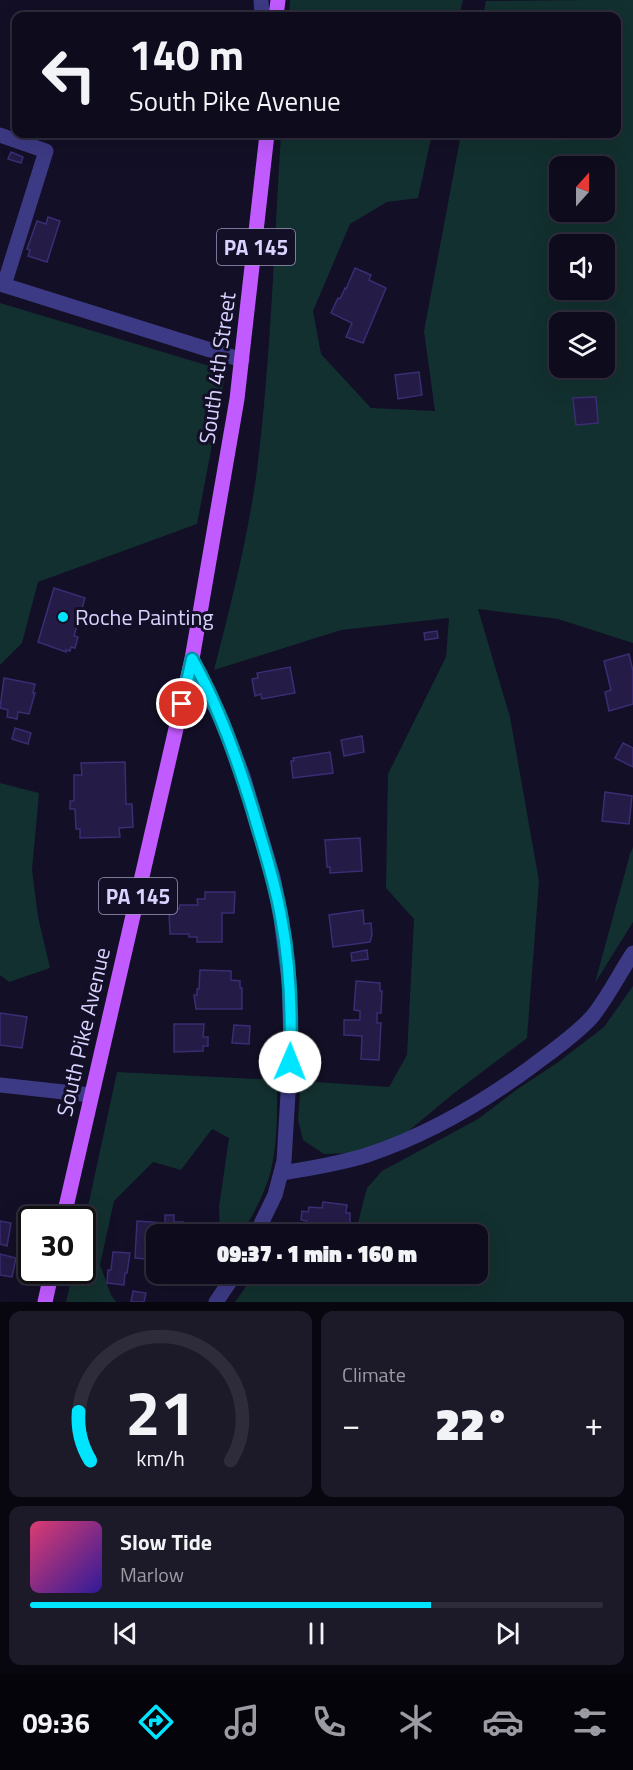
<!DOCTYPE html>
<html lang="en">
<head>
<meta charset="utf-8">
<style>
	:root { --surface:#0e0b1c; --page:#1c1929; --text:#f1f3f6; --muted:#9b9ba3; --line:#2e2b3b; --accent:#00e5ff }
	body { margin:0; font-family:"Titillium Web",sans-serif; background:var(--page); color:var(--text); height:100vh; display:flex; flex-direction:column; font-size:22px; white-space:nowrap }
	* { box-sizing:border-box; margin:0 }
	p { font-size:20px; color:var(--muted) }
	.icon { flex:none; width:33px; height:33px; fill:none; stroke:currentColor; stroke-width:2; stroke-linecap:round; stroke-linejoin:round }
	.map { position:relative; height:1302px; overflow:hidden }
	.panel { display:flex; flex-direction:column; gap:9px; padding:9px; background:#08060f; flex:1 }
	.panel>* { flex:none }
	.banner { position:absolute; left:12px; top:12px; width:609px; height:126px; border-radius:12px; box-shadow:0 6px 24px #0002,0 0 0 2px var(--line); background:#0e0b1c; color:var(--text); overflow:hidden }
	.needle { width:39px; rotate:21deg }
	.tools { position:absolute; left:549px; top:156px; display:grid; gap:12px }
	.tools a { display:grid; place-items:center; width:66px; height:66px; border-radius:12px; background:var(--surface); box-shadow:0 6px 24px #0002,0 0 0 2px var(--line); font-size:30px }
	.speed { position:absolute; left:18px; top:1206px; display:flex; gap:12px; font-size:30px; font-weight:700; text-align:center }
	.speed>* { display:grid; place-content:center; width:78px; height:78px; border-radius:50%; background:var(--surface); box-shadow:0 6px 24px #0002,0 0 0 2px var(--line); line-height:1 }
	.speed .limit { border:3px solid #111; border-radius:9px; background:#fff; color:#111 }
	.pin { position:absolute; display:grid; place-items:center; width:51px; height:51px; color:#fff; margin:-26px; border:3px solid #fff; border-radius:50%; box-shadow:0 2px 6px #0007 }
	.me { position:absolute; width:66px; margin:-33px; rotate:1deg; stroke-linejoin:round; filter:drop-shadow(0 0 4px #0008) }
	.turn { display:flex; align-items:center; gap:21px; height:126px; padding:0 18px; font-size:27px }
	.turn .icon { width:78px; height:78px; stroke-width:2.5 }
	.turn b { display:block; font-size:42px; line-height:51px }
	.big { font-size:45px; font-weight:800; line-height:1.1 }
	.panel .widget { flex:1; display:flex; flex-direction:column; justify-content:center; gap:9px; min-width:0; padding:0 21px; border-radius:12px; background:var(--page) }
	.panel .dial { align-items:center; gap:0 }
	.dial svg { height:156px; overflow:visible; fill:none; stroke:var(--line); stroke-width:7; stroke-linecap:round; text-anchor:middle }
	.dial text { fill:var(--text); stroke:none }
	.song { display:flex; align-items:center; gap:18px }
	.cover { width:72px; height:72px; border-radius:9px; background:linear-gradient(135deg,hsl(340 70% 55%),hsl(250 70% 35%)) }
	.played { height:6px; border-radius:3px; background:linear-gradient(90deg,var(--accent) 70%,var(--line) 70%) }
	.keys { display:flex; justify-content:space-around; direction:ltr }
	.heat { display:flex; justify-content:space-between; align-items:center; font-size:33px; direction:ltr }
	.panel .tiles { flex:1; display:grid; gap:9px; grid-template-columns:1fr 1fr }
	.widget:last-child { grid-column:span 2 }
	.trip { position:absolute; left:146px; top:1224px; width:342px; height:60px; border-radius:12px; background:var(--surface); box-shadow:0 6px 24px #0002,0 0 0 2px var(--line); font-weight:800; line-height:60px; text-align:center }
	.dock { display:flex; height:96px; justify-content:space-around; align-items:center; background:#06040b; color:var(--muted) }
	.dock .icon { width:42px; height:42px }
	.dock .selected { color:var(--accent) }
	.dock b { font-size:27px; color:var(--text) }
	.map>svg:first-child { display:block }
	.green { fill:#12302f; fill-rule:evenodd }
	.building { fill:#241b47; stroke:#3b2d73; stroke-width:1.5 }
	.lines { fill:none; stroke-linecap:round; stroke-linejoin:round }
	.minor { stroke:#3d3a85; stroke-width:15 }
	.major { stroke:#c25bff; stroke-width:15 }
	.route-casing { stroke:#0095a6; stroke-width:15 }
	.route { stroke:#00e5ff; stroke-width:10 }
	.poi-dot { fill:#00e5ff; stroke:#130f26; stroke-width:2 }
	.labels { text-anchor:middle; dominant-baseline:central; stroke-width:6; stroke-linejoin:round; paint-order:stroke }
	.shield { fill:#130f26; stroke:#9e99be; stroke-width:1.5 }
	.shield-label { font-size:21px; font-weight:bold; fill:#d9d4ff }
	.street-label { font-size:22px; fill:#d9d4ff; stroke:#130f26 }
	.poi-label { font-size:22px; fill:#d9d4ff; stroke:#130f26; text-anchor:start }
</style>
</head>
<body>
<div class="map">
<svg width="633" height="1302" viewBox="0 0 633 1302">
	<rect width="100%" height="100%" fill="#130f26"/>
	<g class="green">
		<path d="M290,0H463L459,16H289Z"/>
		<path d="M589,0H633V643L558,619L478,609L510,717L539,881L527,1038L453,1094L400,1138L356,1153L324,1154L303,1140L298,1119L301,1081L389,1087L407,1055L414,919L386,888L388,774L446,657L449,618L341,630L214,670C231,604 248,537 257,470C271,358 274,245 281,134H432L418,198L387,202L350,224L313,311L321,354L371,408L435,411L424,331L461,134H616V16H483L486,1ZM560,166H604V212H560ZM560,244H604V290H560ZM560,322H604V368H560Z"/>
		<path d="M0,303L226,371L197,524L38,582L22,643L0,665Z"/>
		<path d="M0,783L39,793L32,870L38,917L50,968L9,982L0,975Z"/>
		<path d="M633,847V922L595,983L630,854Z"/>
		<path d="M633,986V1302H235L255,1274H477V1234H355L367,1188L382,1171L478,1119L519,1088L557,1063L604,1027Z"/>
		<path d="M117,1072L277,1080C277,1110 278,1141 271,1170C266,1190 253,1217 241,1234H220L219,1207L229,1138L212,1129L181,1170L153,1162L114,1201L100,1265L111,1295L116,1302H66L73,1271L82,1270L83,1230Z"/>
	</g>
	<g class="building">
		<path d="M11,152L23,157L21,163L8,159Z"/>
		<path d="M48,217L60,221L47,262L28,256L30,250L27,249L37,221L46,224Z"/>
		<path d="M355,268L371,275L369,280L386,288L363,343L346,337L352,323L331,313L338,298L340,299L345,288L346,289Z"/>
		<path d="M419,372L422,395L398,399L395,375Z"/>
		<path d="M596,397L598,423L576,425L573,398Z"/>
		<path d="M54,588L85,598L74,636L78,637L75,648L71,647L70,651L66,650V652L38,642Z"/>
		<path d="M437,631L438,638L425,640L424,633Z"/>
		<path d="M629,654L633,671V704L609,711L605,692L611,690L604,661Z"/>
		<path d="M290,667L295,693L262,699L261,694L255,696L252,679L258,678L257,673Z"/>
		<path d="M4,678L35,684L33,693H35L29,714L18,712L17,719L7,717L8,710L0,708Z"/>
		<path d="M15,728L31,733L28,744L12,739Z"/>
		<path d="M362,736L364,752L344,756L341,740Z"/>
		<path d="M623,743L633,748V767L615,758Z"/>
		<path d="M330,752L333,773L293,778L291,761H294L293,758Z"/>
		<path d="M125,762L126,804H132L133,827L119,828L120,837L80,838V829H76L75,809H70V801H74V775H82L81,763Z"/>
		<path d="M605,792L632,796L629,824L602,821Z"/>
		<path d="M360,838L362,871L330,873V867H327L325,840Z"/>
		<path d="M205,892H235L234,913H222V942H197V937H189V934H170L169,911H174V908L179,909L180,905H198L197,899H205Z"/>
		<path d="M363,910L364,924L371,923L372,935L370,942L333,947L329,915Z"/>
		<path d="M367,950L368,959L352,961L351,953Z"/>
		<path d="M200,970L231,971V980L240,981V988H242V1009H196L194,995H197V989H199Z"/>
		<path d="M356,981L380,983V991H382L381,1013H377V1023H381L379,1060L361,1059L362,1036L344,1035V1020H360V1011L354,1010Z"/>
		<path d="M0,1013L27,1017L22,1048L0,1045Z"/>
		<path d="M174,1024H204L203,1037H208V1046H203V1051L174,1052Z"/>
		<path d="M234,1025L250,1026L249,1044L232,1043Z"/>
		<path d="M323,1202L347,1205L346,1213H350V1232L343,1231V1234L306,1231L307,1221L301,1220L302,1211L308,1212L309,1207L322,1208Z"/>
		<path d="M165,1215H174V1222H183L182,1234H156V1260L135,1258L137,1221L165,1223Z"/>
		<path d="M0,1221L11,1223L7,1246L0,1244Z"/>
		<path d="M113,1252L130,1253L127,1273H125L124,1285L107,1283L108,1270H111Z"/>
		<path d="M0,1254L16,1258L12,1277L0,1275Z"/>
		<path d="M133,1291L146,1293L144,1302H131Z"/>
	</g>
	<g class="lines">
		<g class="minor">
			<path d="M261,0L262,16"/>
			<path d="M0,135L46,151L4,285"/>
			<path d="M0,284L242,360"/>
			<path d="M192,659L222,721L243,776L273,877L281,918L289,981L291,1043L284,1161L275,1195L256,1234"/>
			<path d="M0,1085L91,1095"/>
			<path d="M282,1173C311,1168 339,1164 367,1155C425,1136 482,1103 531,1067C552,1051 573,1037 591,1018C607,999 619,974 633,953"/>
			<path d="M216,1302L235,1274"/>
		</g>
		<g class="major">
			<path d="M276,16L278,0"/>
			<path d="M63,1220L192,659L237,399L267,134"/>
			<path d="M45,1302L52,1270"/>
		</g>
	</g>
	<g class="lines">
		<g class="route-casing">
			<path id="route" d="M182,704L192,659C219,707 237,759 253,811C263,846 275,881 281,917C290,964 292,1014 290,1062"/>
		</g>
		<use href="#route" class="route"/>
	</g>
	<circle class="poi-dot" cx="63" cy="617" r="6"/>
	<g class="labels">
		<g class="shield">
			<rect x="217" y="229" width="78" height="36" rx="4.5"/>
			<rect x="99" y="878" width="78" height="36" rx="4.5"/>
		</g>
		<g class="shield-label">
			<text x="256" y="247">PA 145</text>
			<text x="138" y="896">PA 145</text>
		</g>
		<g class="street-label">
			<text transform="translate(217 368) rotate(-82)">South 4th Street</text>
			<text transform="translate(83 1032) rotate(-77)">South Pike Avenue</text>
		</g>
		<g class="poi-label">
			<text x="75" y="617">Roche Painting</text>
		</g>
	</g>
</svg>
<div class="tools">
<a><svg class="needle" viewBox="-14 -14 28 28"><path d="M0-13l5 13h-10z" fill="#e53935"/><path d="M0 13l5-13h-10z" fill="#9b9ba3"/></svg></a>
<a><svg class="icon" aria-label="sound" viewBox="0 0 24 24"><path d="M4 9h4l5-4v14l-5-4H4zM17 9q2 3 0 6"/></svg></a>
<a><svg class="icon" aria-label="layers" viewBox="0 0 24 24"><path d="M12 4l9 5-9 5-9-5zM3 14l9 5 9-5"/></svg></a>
</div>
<div class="speed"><div class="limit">30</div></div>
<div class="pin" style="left:182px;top:704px;background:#d93025"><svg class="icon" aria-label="arrive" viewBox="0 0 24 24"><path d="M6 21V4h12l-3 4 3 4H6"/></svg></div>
<svg class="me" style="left:290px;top:1062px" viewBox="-20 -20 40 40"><circle r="19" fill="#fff"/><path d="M0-13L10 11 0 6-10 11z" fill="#00e5ff"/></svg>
<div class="trip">09:37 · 1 min · 160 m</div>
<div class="banner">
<div class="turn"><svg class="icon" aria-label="left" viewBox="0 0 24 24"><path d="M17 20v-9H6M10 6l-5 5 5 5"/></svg><div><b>140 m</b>South Pike Avenue</div></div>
</div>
</div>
<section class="panel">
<div class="tiles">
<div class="widget dial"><svg viewBox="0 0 100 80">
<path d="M14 69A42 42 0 1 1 86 69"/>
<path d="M14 69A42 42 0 0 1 8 44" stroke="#00e5ff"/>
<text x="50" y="56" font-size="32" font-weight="700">21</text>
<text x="50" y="72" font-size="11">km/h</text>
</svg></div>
<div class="widget"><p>Climate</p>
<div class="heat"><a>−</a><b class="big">22°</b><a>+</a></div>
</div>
<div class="widget">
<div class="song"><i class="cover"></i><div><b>Slow Tide</b><p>Marlow</p></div></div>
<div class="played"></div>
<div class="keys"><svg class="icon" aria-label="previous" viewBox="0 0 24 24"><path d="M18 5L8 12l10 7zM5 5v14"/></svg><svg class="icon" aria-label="pause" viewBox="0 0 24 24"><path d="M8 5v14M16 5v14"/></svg><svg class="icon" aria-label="next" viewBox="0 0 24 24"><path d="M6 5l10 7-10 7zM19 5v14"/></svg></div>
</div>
</div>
</section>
<nav class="dock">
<b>09:36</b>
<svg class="icon selected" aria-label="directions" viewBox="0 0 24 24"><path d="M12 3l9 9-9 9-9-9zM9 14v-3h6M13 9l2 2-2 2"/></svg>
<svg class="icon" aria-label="music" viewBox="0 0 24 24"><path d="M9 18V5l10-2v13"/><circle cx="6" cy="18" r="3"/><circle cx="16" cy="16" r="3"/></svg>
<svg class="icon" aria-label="phone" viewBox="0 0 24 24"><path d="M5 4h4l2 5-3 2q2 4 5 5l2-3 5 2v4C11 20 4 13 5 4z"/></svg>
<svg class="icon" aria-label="climate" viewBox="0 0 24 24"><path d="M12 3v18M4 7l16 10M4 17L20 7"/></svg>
<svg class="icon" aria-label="car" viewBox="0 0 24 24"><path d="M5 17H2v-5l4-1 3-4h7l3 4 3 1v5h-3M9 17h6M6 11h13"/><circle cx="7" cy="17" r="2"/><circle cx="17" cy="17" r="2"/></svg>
<svg class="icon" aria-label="filters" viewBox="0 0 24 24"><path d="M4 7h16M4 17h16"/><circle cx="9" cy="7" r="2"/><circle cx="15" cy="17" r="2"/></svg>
</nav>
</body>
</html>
